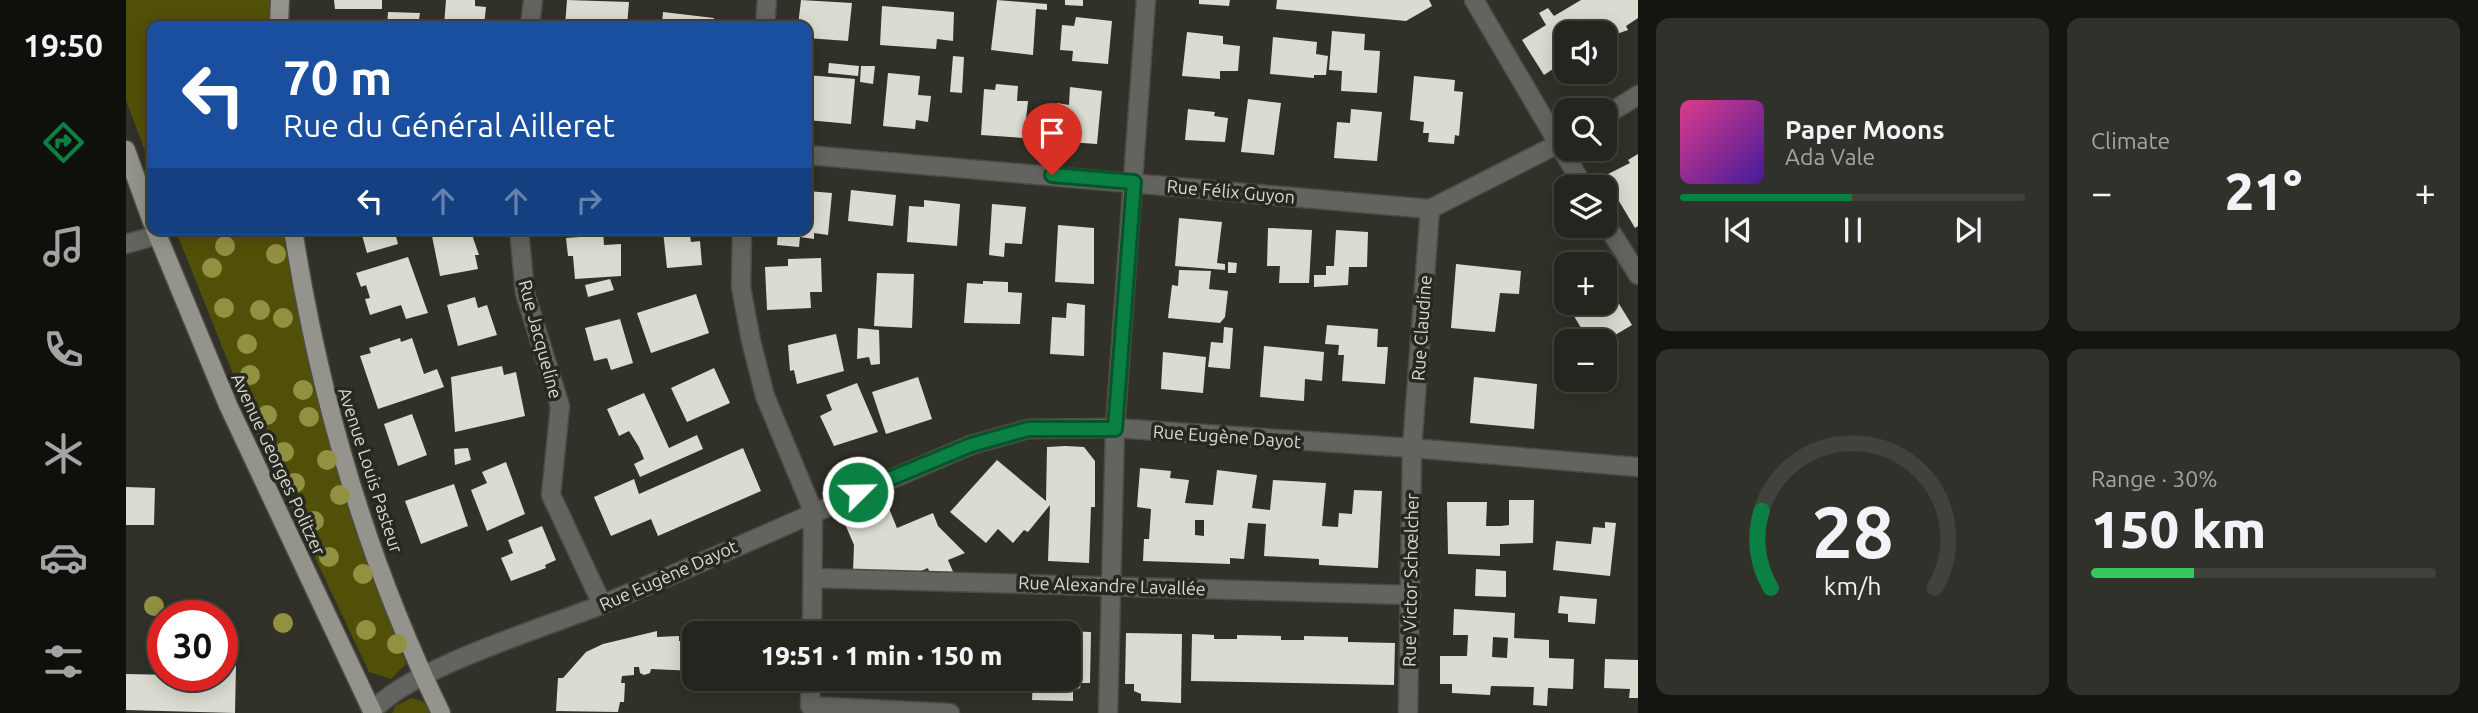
<!DOCTYPE html>
<html lang="en">
<head>
<meta charset="utf-8">
<style>
	:root { --surface:#25251f; --page:#31312c; --text:#f1f3f6; --muted:#a3a5a4; --line:#42423d; --accent:#0b8043 }
	body { margin:0; font-family:Ubuntu,sans-serif; background:var(--page); color:var(--text); height:100vh; display:flex; flex-direction:column; font-size:26px; white-space:nowrap }
	* { box-sizing:border-box; margin:0 }
	p { font-size:23px; color:var(--muted) }
	.icon { flex:none; width:38px; height:38px; fill:none; stroke:currentColor; stroke-width:2; stroke-linecap:round; stroke-linejoin:round }
	.map { position:relative; flex:1; overflow:hidden }
	.sheet { display:flex; flex-direction:column; gap:18px; padding:18px; background:#141411; width:840px }
	.sheet>* { flex:none }
	.guide { position:absolute; left:21px; top:21px; width:665px; height:214px; border-radius:14px; box-shadow:0 4px 18px #0003,0 0 0 2px var(--line); background:#1a4fa0; color:#fff; overflow:hidden }
	.buttons { position:absolute; left:1428px; top:21px; display:grid; gap:14px }
	.buttons a { display:grid; place-items:center; width:63px; height:63px; border-radius:14px; background:var(--surface); box-shadow:0 4px 18px #0003,0 0 0 2px var(--line); font-size:35px }
	.speed { position:absolute; left:21px; top:600px; display:flex; gap:14px; font-size:35px; font-weight:700; text-align:center }
	.speed>* { display:grid; place-content:center; width:91px; height:91px; border-radius:50%; background:var(--surface); box-shadow:0 4px 18px #0003,0 0 0 2px var(--line); line-height:1 }
	.speed .limit { border:10px solid #d22; background:#fff; color:#111 }
	.pin { position:absolute; display:grid; place-items:center; width:60px; height:60px; color:#fff; margin:-72px -30px; border-radius:50% 50% 50% 0; rotate:-45deg; box-shadow:0 0 7px #0007 }
	.pin .icon { rotate:45deg }
	.me { position:absolute; width:77px; margin:-38px; rotate:67deg; stroke-linejoin:round; filter:drop-shadow(0 0 5px #0008) }
	.turn { display:flex; align-items:center; gap:24px; height:147px; padding:0 21px; font-size:32px }
	.turn .icon { width:91px; height:91px; stroke-width:2.5 }
	.turn b { display:block; font-size:49px; line-height:60px }
	.lanes { display:flex; align-items:center; height:66px; padding:0 21px; background:#0003; justify-content:center; gap:35px; direction:ltr }
	.lanes .off { opacity:.35 }
	.big { font-size:52px; font-weight:800; line-height:1.1 }
	.sheet .tile { flex:1; display:flex; flex-direction:column; justify-content:center; gap:10px; min-width:0; padding:0 24px; border-radius:14px; background:var(--page) }
	.sheet .dial { align-items:center; gap:0 }
	.dial svg { height:182px; overflow:visible; fill:none; stroke:var(--line); stroke-width:7; stroke-linecap:round; text-anchor:middle }
	.dial text { fill:var(--text); stroke:none }
	.song { display:flex; align-items:center; gap:21px }
	.cover { width:84px; height:84px; border-radius:10px; background:linear-gradient(135deg,hsl(330 70% 55%),hsl(260 70% 35%)) }
	.played { height:7px; border-radius:4px; background:linear-gradient(90deg,var(--accent) 50%,var(--line) 50%) }
	.keys { display:flex; justify-content:space-around; direction:ltr }
	.heat { display:flex; justify-content:space-between; align-items:center; font-size:38px; direction:ltr }
	.charge { height:10px; border-radius:5px; background:linear-gradient(90deg,#34c759 30%,var(--line) 0) }
	.sheet .tiles { flex:1; display:grid; gap:18px; grid-template-columns:repeat(2,1fr) }
	.trip { position:absolute; left:556px; top:621px; width:399px; height:70px; border-radius:14px; background:var(--surface); box-shadow:0 4px 18px #0003,0 0 0 2px var(--line); font-weight:800; line-height:70px; text-align:center }
	main { display:flex; flex:1; min-height:0 }
	.dock { display:flex; flex-direction:column; width:126px; justify-content:space-around; align-items:center; background:#0f0f0c; color:var(--muted) }
	.dock .icon { width:49px; height:49px }
	.dock .active { color:var(--accent) }
	.dock b { font-size:32px; color:var(--text) }
	.map>svg:first-child { display:block }
	.green { fill:#515009 }
	.building { fill:#dbdcd1; fill-rule:evenodd }
	.lines { fill:none; stroke-linecap:round; stroke-linejoin:round }
	.minor-casing { stroke:#4c4c44; stroke-width:21 }
	.major-casing { stroke:#4c4c44; stroke-width:21 }
	.minor { stroke:#63635f; stroke-width:18 }
	.major { stroke:#94948c; stroke-width:18 }
	.tree { fill:#929142 }
	.route-casing { stroke:#07532c; stroke-width:18 }
	.route { stroke:#0b8043; stroke-width:12 }
	.labels { text-anchor:middle; dominant-baseline:central; stroke-width:7; stroke-linejoin:round; paint-order:stroke }
	.street-label { font-size:18px; fill:#d8d8d3; stroke:#27281f }
</style>
</head>
<body>
<main>
<nav class="dock">
<b>19:50</b>
<svg class="icon active" aria-label="directions" viewBox="0 0 24 24"><path d="M12 3l9 9-9 9-9-9zM9 14v-3h6M13 9l2 2-2 2"/></svg>
<svg class="icon" aria-label="music" viewBox="0 0 24 24"><path d="M9 18V5l10-2v13"/><circle cx="6" cy="18" r="3"/><circle cx="16" cy="16" r="3"/></svg>
<svg class="icon" aria-label="phone" viewBox="0 0 24 24"><path d="M5 4h4l2 5-3 2q2 4 5 5l2-3 5 2v4C11 20 4 13 5 4z"/></svg>
<svg class="icon" aria-label="climate" viewBox="0 0 24 24"><path d="M12 3v18M4 7l16 10M4 17L20 7"/></svg>
<svg class="icon" aria-label="car" viewBox="0 0 24 24"><path d="M5 17H2v-5l4-1 3-4h7l3 4 3 1v5h-3M9 17h6M6 11h13"/><circle cx="7" cy="17" r="2"/><circle cx="17" cy="17" r="2"/></svg>
<svg class="icon" aria-label="filters" viewBox="0 0 24 24"><path d="M4 7h16M4 17h16"/><circle cx="9" cy="7" r="2"/><circle cx="15" cy="17" r="2"/></svg>
</nav>
<div class="map">
<svg width="1512" height="713" viewBox="0 0 1512 713">
	<rect width="100%" height="100%" fill="#313129"/>
	<g class="green">
		<path d="M0,0H147V26H26V170L0,100Z"/>
		<path d="M49,229H160L222,496L280,664L265,679L243,672L133,439Z"/>
		<path d="M286,698L298,702L304,713H266L269,706Z"/>
	</g>
	<g class="building">
		<path d="M208,0H256V9H209Z"/>
		<path d="M320,0H349V6L360,7L358,26H318Z"/>
		<path d="M441,0L503,2L501,26H439Z"/>
		<path d="M675,0L726,3L722,41L681,38V26H672Z"/>
		<path d="M871,0L921,4V10L910,9L907,55L865,50Z"/>
		<path d="M939,0H957V6L939,5Z"/>
		<path d="M1073,0H1104L1103,6L1073,4Z"/>
		<path d="M1151,0H1303L1306,6L1280,21L1150,9Z"/>
		<path d="M1455,0H1512V18L1500,26L1502,30L1479,38V33H1440V68L1433,73L1430,67L1418,75L1396,40L1420,25L1413,13L1422,8L1428,16Z"/>
		<path d="M756,6L828,12L827,41L811,39L810,49L754,45Z"/>
		<path d="M262,12L294,13L292,26H261Z"/>
		<path d="M537,12L588,18L587,26H536Z"/>
		<path d="M950,17L986,21L982,64L946,61L947,51L934,50L936,25L948,26Z"/>
		<path d="M1206,31L1239,34L1238,50L1254,51L1251,93L1215,91L1216,71L1203,70Z"/>
		<path d="M1061,32L1097,36V44L1114,46L1112,71H1094V79L1056,76Z"/>
		<path d="M1147,37L1191,42L1190,54L1202,56L1200,75H1188V78L1144,74Z"/>
		<path d="M827,56L838,57L836,93L824,92Z"/>
		<path d="M703,63L733,66L732,76L702,73Z"/>
		<path d="M735,66H749L747,84L734,82Z"/>
		<path d="M762,73L794,76L792,95L805,96L802,122L790,120L789,129L757,126Z"/>
		<path d="M681,75L729,79L725,124L681,120Z"/>
		<path d="M1288,76L1329,80L1328,91L1337,92L1333,136L1329,135L1328,144L1302,142L1303,133H1297L1298,122L1284,120Z"/>
		<path d="M870,84L892,86L891,101H902L898,138L855,135L858,89L869,90Z"/>
		<path d="M944,87L976,91L971,144L927,141L931,103L943,105Z"/>
		<path d="M1122,99L1155,103L1148,155L1115,152Z"/>
		<path d="M1062,109L1089,112L1088,116L1102,118L1099,142L1059,140Z"/>
		<path d="M1225,109L1256,112L1251,161L1208,158L1211,122L1224,123Z"/>
		<path d="M1512,154V226L1509,228L1478,176L1504,163L1502,160Z"/>
		<path d="M725,190L770,195L767,226L722,221Z"/>
		<path d="M681,191L706,193L702,235L688,233V239L674,237L673,247L651,245L652,229H681Z"/>
		<path d="M798,200L834,204L831,246L781,242L783,206L798,207Z"/>
		<path d="M866,204L900,207L896,244L879,243L878,257L863,255Z"/>
		<path d="M1053,218L1096,222L1091,263L1099,264V270L1049,266Z"/>
		<path d="M932,225L968,228V284L929,282Z"/>
		<path d="M1142,228L1186,230L1183,283H1153L1154,266H1141Z"/>
		<path d="M226,229H268L272,244L241,253L236,235L228,237Z"/>
		<path d="M344,229L353,255H349L352,269L314,276L306,236Z"/>
		<path d="M454,229H477L478,245L495,244V276L449,279L447,256H442L440,238L454,237Z"/>
		<path d="M563,229L565,242L574,241L576,265L541,268L537,231Z"/>
		<path d="M1210,230L1242,232L1241,267H1223L1222,285L1188,287V275H1200V266H1208Z"/>
		<path d="M282,257L302,313L280,319L275,305L244,315L239,299L244,298L240,285L235,287L230,273Z"/>
		<path d="M695,258L696,292H684L685,308L641,310L639,267L662,266V259Z"/>
		<path d="M1102,262L1111,263L1110,273H1102Z"/>
		<path d="M1330,264L1395,271L1393,294L1374,293L1369,332L1325,328Z"/>
		<path d="M1053,270L1085,271L1083,289L1102,291L1099,317L1094,323L1042,318L1046,285L1052,286Z"/>
		<path d="M751,273L788,274L786,328L748,326Z"/>
		<path d="M484,279L488,290L462,297L459,285Z"/>
		<path d="M857,281L882,282V292L896,293L894,324L838,323L841,283L857,284Z"/>
		<path d="M1479,281L1506,325L1479,341H1463L1434,293L1440,289V303H1479Z"/>
		<path d="M570,294L583,333L525,353L511,313Z"/>
		<path d="M349,297L352,308L361,305L371,335L332,346L321,305Z"/>
		<path d="M941,303L959,305L958,356L924,354L926,317L940,318Z"/>
		<path d="M494,319L507,363L485,370L481,358L468,361L459,328Z"/>
		<path d="M1201,325L1252,329L1251,347H1262L1259,384L1216,381L1218,355H1212L1213,345L1199,344Z"/>
		<path d="M1098,327L1107,328L1104,369L1082,367L1085,342L1097,343Z"/>
		<path d="M732,328L753,330L754,364L745,365L743,357L731,359Z"/>
		<path d="M710,334L718,371L671,384L668,370L664,371L662,345Z"/>
		<path d="M274,338L275,342L286,338L298,374L311,369L318,387L252,409L234,356L245,353L243,348Z"/>
		<path d="M1138,346L1198,352L1196,381L1179,379L1178,401L1134,397Z"/>
		<path d="M1037,352L1080,357L1077,393L1035,389Z"/>
		<path d="M376,366L378,375L390,372L399,416L329,432L325,377Z"/>
		<path d="M588,368L604,403L561,422L545,388Z"/>
		<path d="M792,377L806,419L760,434L746,392Z"/>
		<path d="M1348,377L1411,384L1408,429L1344,423Z"/>
		<path d="M731,383L752,432L708,446L694,416L706,410L700,395Z"/>
		<path d="M518,393L543,448L571,435L577,449L514,477L508,464L518,459L513,447L503,431L493,436L481,409Z"/>
		<path d="M286,414L301,455L272,466L258,424Z"/>
		<path d="M939,446L958,447L969,461V507H965L963,563L922,561L924,505L902,532L898,530L887,543L872,529L860,543L824,512L871,460L920,501L921,447Z"/>
		<path d="M342,448L345,460L329,465L328,449Z"/>
		<path d="M617,448L635,491L532,536L525,519L485,536L468,497L508,479L513,494Z"/>
		<path d="M380,462L399,514L361,531L345,490L361,483L356,472Z"/>
		<path d="M1014,468L1045,471L1044,478L1063,480L1059,503L1087,505L1091,470L1131,475L1126,508L1144,510L1147,480L1200,483L1196,526L1212,527L1213,513L1226,514L1228,490L1256,491L1252,568L1193,565V559L1138,556L1140,524L1122,523L1118,559L1104,558V564L1017,561L1018,539H1023L1025,509L1011,507ZM1069,520H1078V536L1069,535Z"/>
		<path d="M328,484L342,526L295,544L279,501Z"/>
		<path d="M0,487L29,488L28,525H0Z"/>
		<path d="M1383,500H1408L1407,543L1374,544V556L1322,554L1321,502H1361L1360,526H1375L1383,525Z"/>
		<path d="M762,506L771,528L807,513L812,526L839,553L822,560L828,574H804L802,568L790,573L727,572L728,545L719,524Z"/>
		<path d="M1479,522L1490,523L1484,576L1427,570L1430,541L1465,544L1467,527L1479,528Z"/>
		<path d="M416,526L430,560L419,565L420,568L385,581L375,558L387,553L382,540Z"/>
		<path d="M1350,569L1380,571V597L1349,596Z"/>
		<path d="M1434,596L1471,599L1469,624L1442,622V614L1432,613Z"/>
		<path d="M1328,609L1389,613L1388,638L1423,640V658L1448,659L1447,689L1422,688L1421,706L1407,705L1408,687L1365,686L1364,695L1326,693V684H1314V656H1341L1342,635H1327ZM1367,637L1382,638L1381,658L1366,657Z"/>
		<path d="M741,627L787,628L786,634H704L705,629L741,631Z"/>
		<path d="M853,628V634H808V629Z"/>
		<path d="M876,629L898,630V634H876Z"/>
		<path d="M908,630L965,632L964,683H955L954,688L947,691V701L906,700L907,679H943V634H908Z"/>
		<path d="M531,631V637L553,636V641H569V671L525,669L524,673L518,675L514,673L513,667H508V675L496,676L495,683H499L498,702H494L492,712L430,711L432,678H437L460,652L477,644Z"/>
		<path d="M1000,633L1056,634L1055,703L1015,701V694L1008,691V684H999Z"/>
		<path d="M1066,634L1088,635V639H1111V635L1155,636V640H1178V636L1222,637V642L1269,643L1268,685L1065,681Z"/>
		<path d="M1479,659L1512,660V698H1503L1504,689L1478,688Z"/>
		<path d="M96,666H110L109,713L0,710V674L96,676Z"/>
	</g>
	<g class="lines">
		<g class="minor-casing">
			<g id="minor">
				<path d="M1348,0L1458,187"/>
				<path d="M404,26L407,0"/>
				<path d="M639,26L641,0"/>
				<path d="M1479,116L1512,95"/>
				<path d="M681,155L1304,209L1440,140"/>
				<path d="M1479,222L1512,275"/>
				<path d="M393,229L399,293L434,406L425,495L476,604"/>
				<path d="M616,229L615,287L625,341L639,396L687,511L686,634"/>
				<path d="M0,244L31,235"/>
				<path d="M687,578L1285,595"/>
				<path d="M685,679L684,706L824,713"/>
				<path d="M246,712C279,670 420,627 475,605C599,554 721,497 845,445L902,429L989,428L1286,448L1512,467"/>
				<path d="M982,713L989,428L1020,0"/>
				<path d="M1282,713L1286,448L1304,209"/>
			</g>
		</g>
		<g class="major-casing">
			<g id="major">
				<path d="M153,26L154,0"/>
				<path d="M0,150L26,222"/>
				<path d="M29,229L102,405L247,713"/>
				<path d="M167,229C193,396 241,561 315,713"/>
			</g>
		</g>
		<use href="#minor" class="minor"/>
		<use href="#major" class="major"/>
	</g>
	<g class="tree">
		<circle cx="99" cy="246" r="10"/>
		<circle cx="150" cy="254" r="10"/>
		<circle cx="86" cy="268" r="10"/>
		<circle cx="98" cy="308" r="10"/>
		<circle cx="134" cy="310" r="10"/>
		<circle cx="157" cy="318" r="10"/>
		<circle cx="121" cy="344" r="10"/>
		<circle cx="124" cy="375" r="10"/>
		<circle cx="177" cy="390" r="10"/>
		<circle cx="141" cy="415" r="10"/>
		<circle cx="183" cy="417" r="10"/>
		<circle cx="158" cy="452" r="10"/>
		<circle cx="201" cy="460" r="10"/>
		<circle cx="169" cy="483" r="10"/>
		<circle cx="214" cy="495" r="10"/>
		<circle cx="188" cy="521" r="10"/>
		<circle cx="203" cy="557" r="10"/>
		<circle cx="237" cy="574" r="10"/>
		<circle cx="28" cy="606" r="10"/>
		<circle cx="157" cy="623" r="10"/>
		<circle cx="240" cy="630" r="10"/>
		<circle cx="271" cy="644" r="10"/>
	</g>
	<g class="lines">
		<g class="route-casing">
			<path id="route" d="M732,492L845,445L902,429H989L1008,182L926,175"/>
		</g>
		<use href="#route" class="route"/>
	</g>
	<g class="labels">
		<g class="street-label">
			<text transform="translate(1105 191) rotate(5)">Rue Félix Guyon</text>
			<text transform="translate(1295 328) rotate(-86)">Rue Claudine</text>
			<text transform="translate(415 339) rotate(75)">Rue Jacqueline</text>
			<text transform="translate(1101 436) rotate(4)">Rue Eugène Dayot</text>
			<text transform="translate(153 464) rotate(65)">Avenue Georges Politzer</text>
			<text transform="translate(245 470) rotate(72)">Avenue Louis Pasteur</text>
			<text transform="translate(542 575) rotate(-24)">Rue Eugène Dayot</text>
			<text transform="translate(1284 580) rotate(-89)">Rue Victor Schœlcher</text>
			<text transform="translate(986 585) rotate(2)">Rue Alexandre Lavallée</text>
		</g>
	</g>
</svg>
<div class="buttons">
<a><svg class="icon" aria-label="sound" viewBox="0 0 24 24"><path d="M4 9h4l5-4v14l-5-4H4zM17 9q2 3 0 6"/></svg></a>
<a><svg class="icon" aria-label="search" viewBox="0 0 24 24"><circle cx="10" cy="10" r="6"/><path d="M15 15l6 6"/></svg></a>
<a><svg class="icon" aria-label="layers" viewBox="0 0 24 24"><path d="M12 4l9 5-9 5-9-5zM3 14l9 5 9-5"/></svg></a>
<a>+</a>
<a>−</a>
</div>
<div class="speed"><div class="limit">30</div></div>
<div class="pin" style="left:926px;top:175px;background:#d93025"><svg class="icon" aria-label="arrive" viewBox="0 0 24 24"><path d="M6 21V4h12l-3 4 3 4H6"/></svg></div>
<svg class="me" style="left:732px;top:492px" viewBox="-20 -20 40 40"><circle r="17" fill="#0b8043" stroke="#fff" stroke-width="3"/><path d="M0-11L8 9 0 5-8 9z" fill="#fff"/></svg>
<div class="trip">19:51 · 1 min · 150 m</div>
<div class="guide">
<div class="turn"><svg class="icon" aria-label="left" viewBox="0 0 24 24"><path d="M17 20v-9H6M10 6l-5 5 5 5"/></svg><div><b>70 m</b>Rue du Général Ailleret</div></div>
<div class="lanes"><svg class="icon" aria-label="left" viewBox="0 0 24 24"><path d="M17 20v-9H6M10 6l-5 5 5 5"/></svg><svg class="icon off" aria-label="ahead" viewBox="0 0 24 24"><path d="M12 20V5M6 11l6-6 6 6"/></svg><svg class="icon off" aria-label="ahead" viewBox="0 0 24 24"><path d="M12 20V5M6 11l6-6 6 6"/></svg><svg class="icon off" aria-label="right" viewBox="0 0 24 24"><path d="M7 20v-9h11M14 6l5 5-5 5"/></svg></div>
</div>
</div>
<section class="sheet">
<div class="tiles">
<div class="tile">
<div class="song"><i class="cover"></i><div><b>Paper Moons</b><p>Ada Vale</p></div></div>
<div class="played"></div>
<div class="keys"><svg class="icon" aria-label="previous" viewBox="0 0 24 24"><path d="M18 5L8 12l10 7zM5 5v14"/></svg><svg class="icon" aria-label="pause" viewBox="0 0 24 24"><path d="M8 5v14M16 5v14"/></svg><svg class="icon" aria-label="next" viewBox="0 0 24 24"><path d="M6 5l10 7-10 7zM19 5v14"/></svg></div>
</div>
<div class="tile"><p>Climate</p>
<div class="heat"><a>−</a><b class="big">21°</b><a>+</a></div>
</div>
<div class="tile dial"><svg viewBox="0 0 100 80">
<path d="M14 69A42 42 0 1 1 86 69"/>
<path d="M14 69A42 42 0 0 1 10 35" stroke="#0b8043"/>
<text x="50" y="56" font-size="32" font-weight="700">28</text>
<text x="50" y="72" font-size="11">km/h</text>
</svg></div>
<div class="tile"><p>Range · 30%</p><b class="big">150 km</b><div class="charge"></div></div>
</div>
</section>
</main>
</body>
</html>
